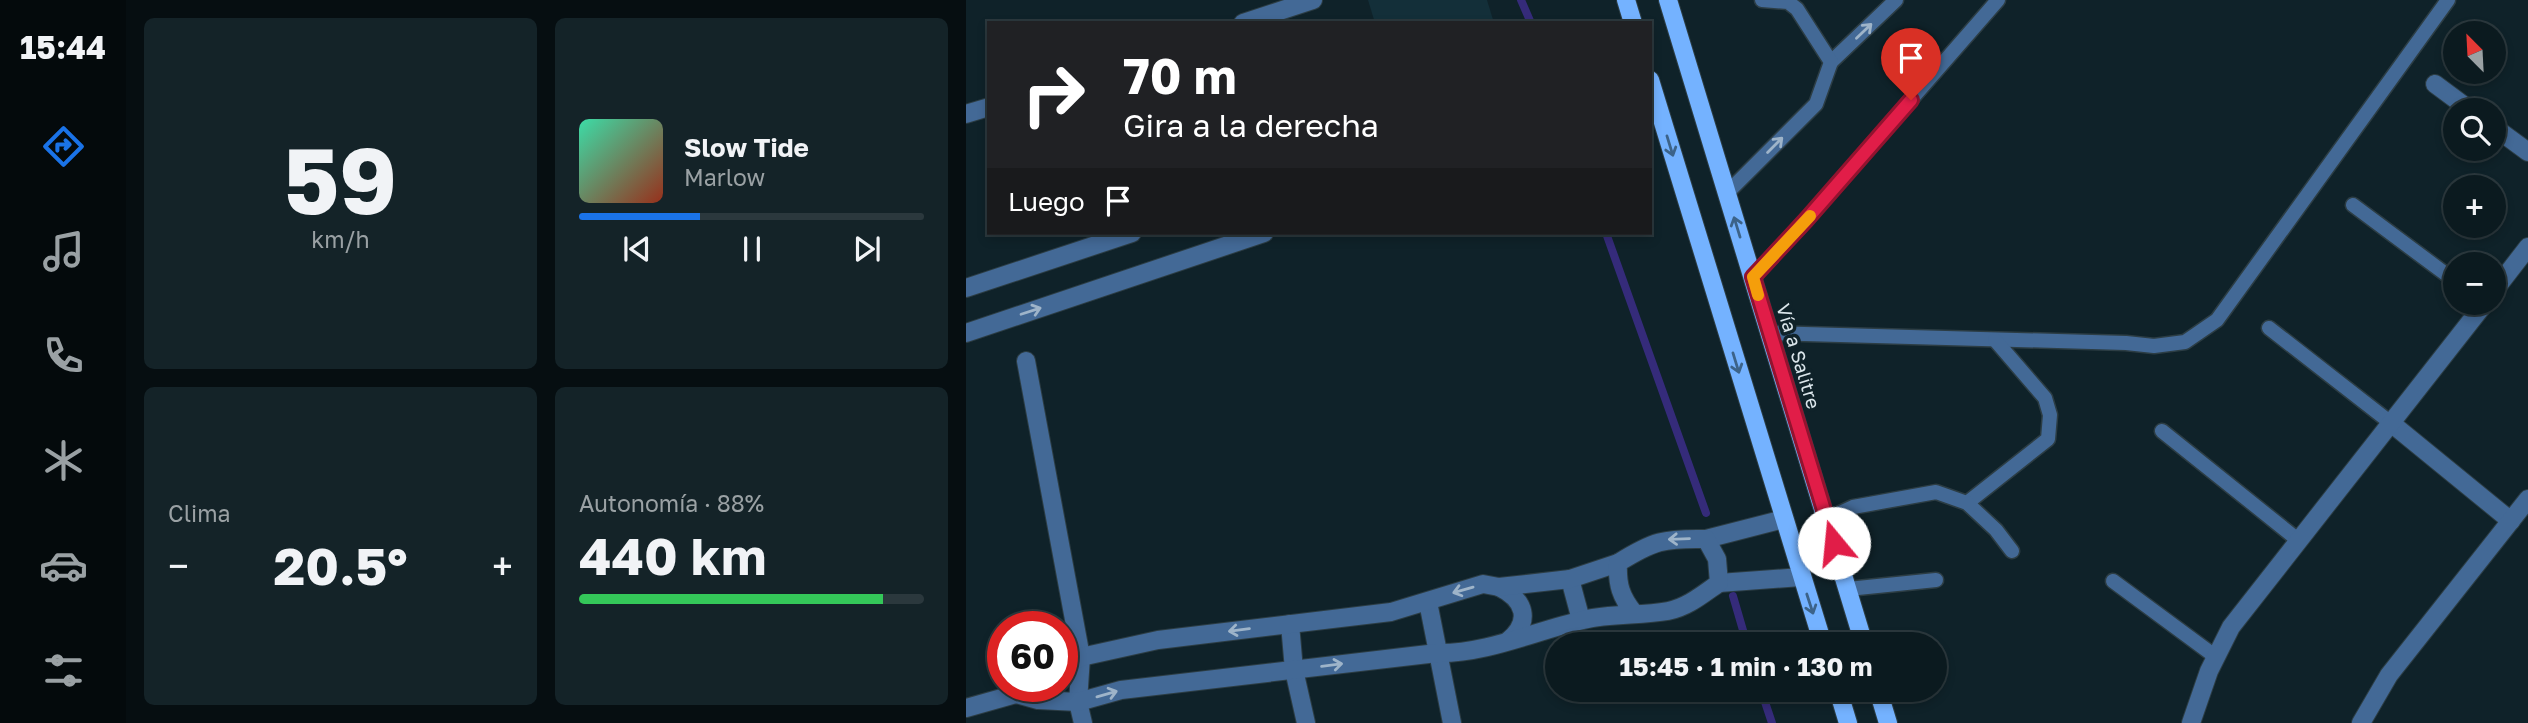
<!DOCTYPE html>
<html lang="es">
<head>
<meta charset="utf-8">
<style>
	:root { --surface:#0b1a1f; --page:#142328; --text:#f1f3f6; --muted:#9aa1a4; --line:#2b383d; --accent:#1a73e8 }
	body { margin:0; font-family:"Golos Text",sans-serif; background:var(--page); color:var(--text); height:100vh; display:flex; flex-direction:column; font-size:26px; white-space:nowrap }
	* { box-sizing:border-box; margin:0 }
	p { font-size:23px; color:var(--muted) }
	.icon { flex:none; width:38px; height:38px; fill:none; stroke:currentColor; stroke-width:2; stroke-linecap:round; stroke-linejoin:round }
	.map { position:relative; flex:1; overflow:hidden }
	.sheet { display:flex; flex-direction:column; gap:18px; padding:18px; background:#060e11; width:840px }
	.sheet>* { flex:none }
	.top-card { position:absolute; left:21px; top:21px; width:665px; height:214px; border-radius:0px; box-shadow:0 4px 10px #0003,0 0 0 2px var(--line); background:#202124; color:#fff; overflow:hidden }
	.needle { width:46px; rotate:336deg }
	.tools { position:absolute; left:1477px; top:21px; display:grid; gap:14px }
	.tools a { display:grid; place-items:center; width:63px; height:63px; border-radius:50%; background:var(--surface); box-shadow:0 4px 10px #0003,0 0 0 2px var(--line); font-size:35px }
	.speed { position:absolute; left:21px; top:611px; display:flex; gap:14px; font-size:35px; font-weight:700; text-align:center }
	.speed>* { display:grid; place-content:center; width:91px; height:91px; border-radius:50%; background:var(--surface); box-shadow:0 4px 10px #0003,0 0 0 2px var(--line); line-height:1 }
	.speed .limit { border:10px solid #d22; background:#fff; color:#111 }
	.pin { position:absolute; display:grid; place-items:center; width:60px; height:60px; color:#fff; margin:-72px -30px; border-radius:50% 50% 50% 0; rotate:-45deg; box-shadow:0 0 7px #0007 }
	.pin .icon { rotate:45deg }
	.me { position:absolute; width:77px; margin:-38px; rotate:343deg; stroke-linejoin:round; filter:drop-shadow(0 0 5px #0008) }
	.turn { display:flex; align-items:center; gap:24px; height:147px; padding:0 21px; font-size:32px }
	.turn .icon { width:91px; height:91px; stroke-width:2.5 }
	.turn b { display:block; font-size:49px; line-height:60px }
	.then { display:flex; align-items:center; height:66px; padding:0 21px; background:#0003; gap:14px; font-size:26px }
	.big { font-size:52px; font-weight:700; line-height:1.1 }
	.sheet .tile { flex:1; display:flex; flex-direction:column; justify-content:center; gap:10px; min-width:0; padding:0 24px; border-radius:10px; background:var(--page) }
	.sheet .dial { align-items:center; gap:0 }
	.dial b { font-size:91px; line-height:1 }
	.song { display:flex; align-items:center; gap:21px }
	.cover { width:84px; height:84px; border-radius:10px; background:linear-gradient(135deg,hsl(160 70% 55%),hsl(10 70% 35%)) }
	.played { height:7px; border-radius:4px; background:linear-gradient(90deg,var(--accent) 35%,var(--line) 35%) }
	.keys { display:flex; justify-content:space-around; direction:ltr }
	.heat { display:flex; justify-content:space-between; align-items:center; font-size:38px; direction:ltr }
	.charge { height:10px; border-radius:5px; background:linear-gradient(90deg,#34c759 88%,var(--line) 0) }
	.sheet .tiles { flex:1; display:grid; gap:18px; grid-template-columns:repeat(2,1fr) }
	.trip { position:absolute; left:579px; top:632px; width:402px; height:70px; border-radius:35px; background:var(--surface); box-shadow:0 4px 10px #0003,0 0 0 2px var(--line); font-weight:700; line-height:70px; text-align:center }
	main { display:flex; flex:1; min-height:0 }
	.menu { display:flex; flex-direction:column; width:126px; justify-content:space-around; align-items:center; background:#040a0c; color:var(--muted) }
	.menu .icon { width:49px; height:49px }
	.menu .selected { color:var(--accent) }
	.menu b { font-size:32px; color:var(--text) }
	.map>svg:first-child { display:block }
	.built { fill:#132f39 }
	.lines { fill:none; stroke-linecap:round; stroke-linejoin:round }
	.stream { stroke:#352b7a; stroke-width:8 }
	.service-casing { stroke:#2c3d44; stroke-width:17 }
	.minor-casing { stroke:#2c3d44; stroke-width:20 }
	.primary-casing { stroke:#2c3d44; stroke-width:20 }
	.service { stroke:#436996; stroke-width:14 }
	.minor { stroke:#436996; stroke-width:18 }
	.primary { stroke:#74b2ff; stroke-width:18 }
	.oneway { stroke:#9eb4c9 }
	.oneway2 { stroke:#3c6389 }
	.route-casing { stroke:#92132f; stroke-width:18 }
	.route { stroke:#e11d48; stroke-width:12 }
	.slow { stroke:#f59e0b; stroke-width:12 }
	.labels { text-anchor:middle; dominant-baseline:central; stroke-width:7; stroke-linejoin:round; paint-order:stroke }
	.street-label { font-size:19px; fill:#dbe6eb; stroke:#0f2229 }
</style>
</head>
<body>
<main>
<nav class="menu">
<b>15:44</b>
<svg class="icon selected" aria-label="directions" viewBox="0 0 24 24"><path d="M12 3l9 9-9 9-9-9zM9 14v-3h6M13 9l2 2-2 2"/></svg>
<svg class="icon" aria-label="music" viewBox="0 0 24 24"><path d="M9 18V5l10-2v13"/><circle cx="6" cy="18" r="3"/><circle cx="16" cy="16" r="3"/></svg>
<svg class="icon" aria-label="phone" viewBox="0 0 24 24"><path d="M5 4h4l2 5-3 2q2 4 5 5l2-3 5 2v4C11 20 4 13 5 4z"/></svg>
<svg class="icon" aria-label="climate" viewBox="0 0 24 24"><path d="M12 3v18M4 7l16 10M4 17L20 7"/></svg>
<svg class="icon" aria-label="car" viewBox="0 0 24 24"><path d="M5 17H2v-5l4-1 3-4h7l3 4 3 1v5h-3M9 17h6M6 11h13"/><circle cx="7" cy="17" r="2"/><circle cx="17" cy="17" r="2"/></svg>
<svg class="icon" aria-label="filters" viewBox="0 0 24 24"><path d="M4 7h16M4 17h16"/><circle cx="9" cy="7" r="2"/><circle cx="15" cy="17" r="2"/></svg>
</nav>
<section class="sheet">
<div class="tiles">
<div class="tile dial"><b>59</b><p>km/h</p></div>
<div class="tile">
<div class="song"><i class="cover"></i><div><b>Slow Tide</b><p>Marlow</p></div></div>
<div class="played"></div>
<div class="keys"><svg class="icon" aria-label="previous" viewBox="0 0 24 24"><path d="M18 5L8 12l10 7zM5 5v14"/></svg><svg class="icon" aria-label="pause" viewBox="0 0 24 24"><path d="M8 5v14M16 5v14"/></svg><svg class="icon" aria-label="next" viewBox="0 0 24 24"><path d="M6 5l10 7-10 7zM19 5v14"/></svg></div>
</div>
<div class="tile"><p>Clima</p>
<div class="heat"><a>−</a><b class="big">20.5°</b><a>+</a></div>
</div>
<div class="tile"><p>Autonomía · 88%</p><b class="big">440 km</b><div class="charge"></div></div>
</div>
</section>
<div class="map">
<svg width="1562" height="723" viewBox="0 0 1562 723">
	<rect width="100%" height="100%" fill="#0f2229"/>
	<path class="built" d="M402,0H521L528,23H409Z"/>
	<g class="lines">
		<g class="stream">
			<path d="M555,0L565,23"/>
			<path d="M640,233L740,513"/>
			<path d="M767,596L781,644"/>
			<path d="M795,690L806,723"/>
		</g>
		<g class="service-casing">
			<g id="service">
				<path d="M865,62L930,0"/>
				<path d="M761,193L850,104L865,62L831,9L822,2L796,0"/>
				<path d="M1387,205L1489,281"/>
				<path d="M787,277L840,220L1032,0"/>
				<path d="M1303,328L1425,423"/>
				<path d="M803,333L1160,343L1188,346L1219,342L1251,320L1482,0"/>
				<path d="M1196,431L1332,540"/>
				<path d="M1001,503L1082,439L1084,415L1079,398L1029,340"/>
				<path d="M861,519L887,507L970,492L1001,503L1030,530L1046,551"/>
				<path d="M1147,581L1250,657"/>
				<path d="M882,589L970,580"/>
			</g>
		</g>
		<g class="minor-casing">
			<g id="minor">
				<path d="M277,23L347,0"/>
				<path d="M1469,84L1504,110"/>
				<path d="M0,114L23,107"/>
				<path d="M1528,127L1562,152"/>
				<path d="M0,288L166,233"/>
				<path d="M1528,291L1562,247"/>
				<path d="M0,333L298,233"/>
				<path d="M60,361L115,657L112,702L117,723"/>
				<path d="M1425,423L1545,521"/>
				<path d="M740,539L818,519"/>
				<path d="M604,579L615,620"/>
				<path d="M753,583L835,577"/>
				<path d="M533,587C559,600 566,621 542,641"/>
				<path d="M462,602L486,723"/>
				<path d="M324,624L328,670L340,723"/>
				<path d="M96,666L115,657L192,640L425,612L517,584L533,587L604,579L652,563"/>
				<path d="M50,694L72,700L112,702L155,690L471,653C520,654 569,631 617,620C645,613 674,616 702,611C722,607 737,594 753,583L751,559L740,539C698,538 687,541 652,563C651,585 655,597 668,613"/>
				<path d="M0,708L50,694L57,688"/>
				<path d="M1225,723L1243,671L1265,627L1519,303"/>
				<path d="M1395,723L1423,675L1562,499"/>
			</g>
		</g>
		<g class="primary-casing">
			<g id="primary">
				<path d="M660,0L667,23"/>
				<path d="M702,0L898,644"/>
				<path d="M684,80L857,644"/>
				<path d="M872,690L882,723"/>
				<path d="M912,690L922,723"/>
			</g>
		</g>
		<use href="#service" class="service"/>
		<use href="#minor" class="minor"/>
		<use href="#primary" class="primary"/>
	</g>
	<defs><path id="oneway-shaft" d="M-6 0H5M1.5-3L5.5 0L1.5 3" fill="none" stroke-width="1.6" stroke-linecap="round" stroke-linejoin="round" transform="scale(1.75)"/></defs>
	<g class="oneway">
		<use href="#oneway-shaft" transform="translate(898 31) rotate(-44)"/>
		<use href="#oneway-shaft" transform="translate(809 145) rotate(-45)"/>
		<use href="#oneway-shaft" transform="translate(65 311) rotate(-18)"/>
		<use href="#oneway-shaft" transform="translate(713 539) rotate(178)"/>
		<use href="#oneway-shaft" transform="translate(497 590) rotate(164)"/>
		<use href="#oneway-shaft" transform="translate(273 630) rotate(173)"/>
		<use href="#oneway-shaft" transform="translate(366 665) rotate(-7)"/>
		<use href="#oneway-shaft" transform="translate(141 694) rotate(-16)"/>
	</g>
	<g class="oneway2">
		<use href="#oneway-shaft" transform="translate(704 146) rotate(73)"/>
		<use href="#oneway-shaft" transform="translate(771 227) rotate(-107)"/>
		<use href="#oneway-shaft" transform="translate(770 363) rotate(73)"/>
		<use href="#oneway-shaft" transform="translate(844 604) rotate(72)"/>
	</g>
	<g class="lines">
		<g class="route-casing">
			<path id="route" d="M868,543L787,277L840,220L945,100"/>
		</g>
		<use href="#route" class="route"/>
		<path class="slow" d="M792,295L787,277L844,216"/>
	</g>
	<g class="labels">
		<g class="street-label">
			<text transform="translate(833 356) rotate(73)">Vía a Salitre</text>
		</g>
	</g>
</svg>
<div class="tools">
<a><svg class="needle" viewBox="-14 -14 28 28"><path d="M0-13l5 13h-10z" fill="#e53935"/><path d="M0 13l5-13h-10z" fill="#9aa1a4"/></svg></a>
<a><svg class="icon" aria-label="search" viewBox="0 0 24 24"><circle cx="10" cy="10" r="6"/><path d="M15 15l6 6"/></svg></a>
<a>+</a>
<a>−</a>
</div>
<div class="speed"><div class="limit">60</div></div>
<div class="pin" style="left:945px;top:100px;background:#d93025"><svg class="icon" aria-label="arrive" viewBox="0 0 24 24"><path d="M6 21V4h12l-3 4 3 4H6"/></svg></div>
<svg class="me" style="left:868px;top:543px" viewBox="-20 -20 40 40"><circle r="19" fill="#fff"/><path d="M0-13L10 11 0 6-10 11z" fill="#e11d48"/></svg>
<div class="trip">15:45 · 1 min · 130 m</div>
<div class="top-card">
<div class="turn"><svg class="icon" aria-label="right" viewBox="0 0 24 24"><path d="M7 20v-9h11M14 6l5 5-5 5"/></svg><div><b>70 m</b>Gira a la derecha</div></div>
<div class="then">Luego<svg class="icon" aria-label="arrive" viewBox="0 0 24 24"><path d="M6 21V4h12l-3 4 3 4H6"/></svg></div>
</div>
</div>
</main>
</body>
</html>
